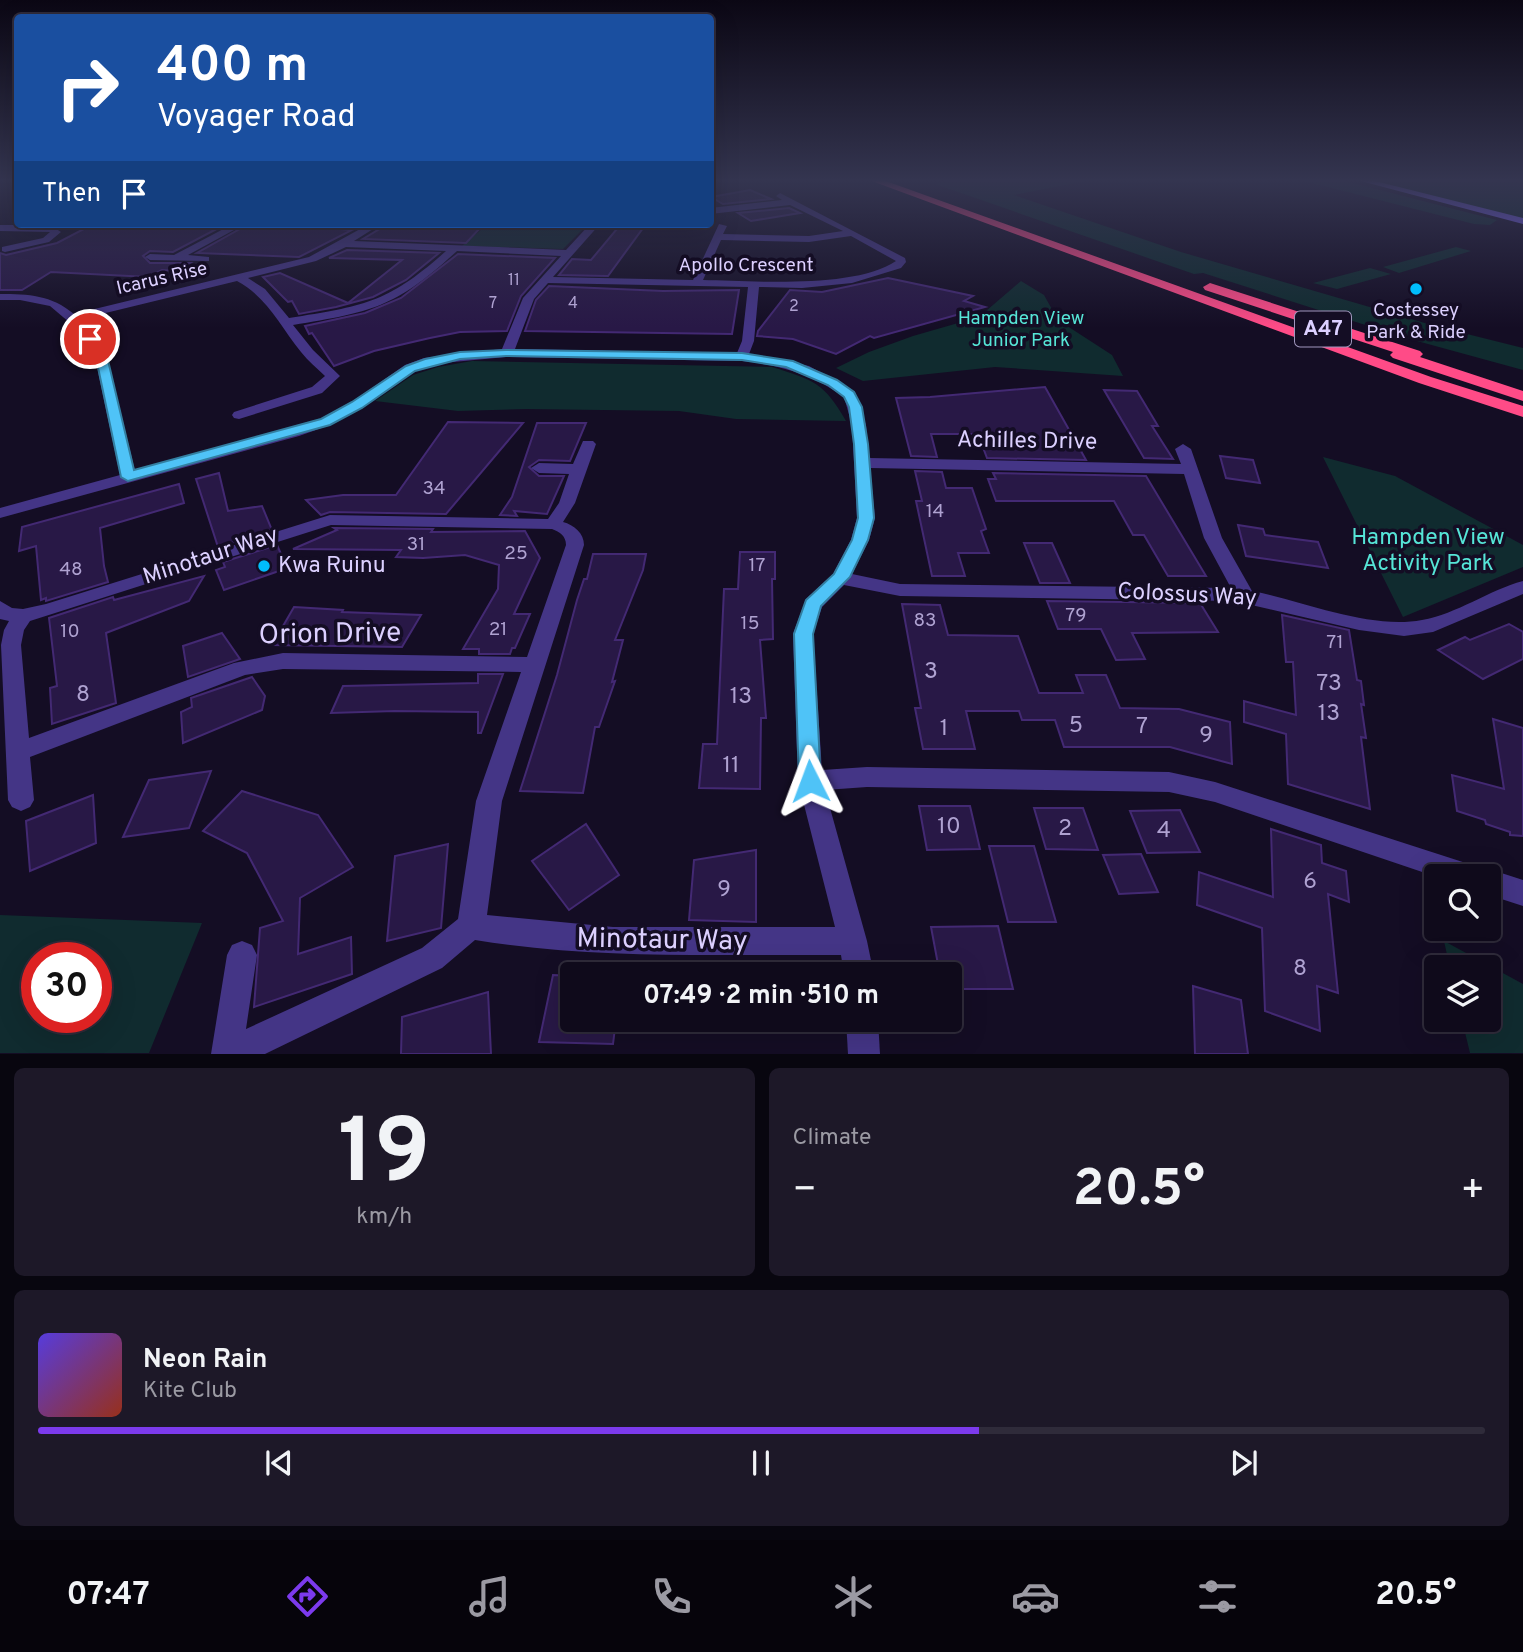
<!DOCTYPE html>
<html lang="en">
<head>
<meta charset="utf-8">
<style>
	:root { --surface:#0f0a1b; --page:#1d1828; --text:#f1f3f6; --muted:#9b9aa3; --line:#2f2b3a; --accent:#7c3aed }
	body { margin:0; font-family:Overpass,sans-serif; background:var(--page); color:var(--text); height:100vh; display:flex; flex-direction:column; font-size:26px; white-space:nowrap }
	* { box-sizing:border-box; margin:0 }
	p { font-size:23px; color:var(--muted) }
	.icon { flex:none; width:38px; height:38px; fill:none; stroke:currentColor; stroke-width:2; stroke-linecap:round; stroke-linejoin:round }
	.map { position:relative; height:1054px; overflow:hidden }
	.side { display:flex; flex-direction:column; gap:14px; padding:14px; background:#08060f; flex:1 }
	.side>* { flex:none }
	.banner { position:absolute; left:14px; top:14px; width:700px; height:214px; border-radius:7px; box-shadow:0 7px 28px #0002,0 0 0 2px var(--line); background:#1a4fa0; color:#fff; overflow:hidden }
	.tools { position:absolute; left:1424px; top:864px; display:grid; gap:14px }
	.tools a { display:grid; place-items:center; width:77px; height:77px; border-radius:7px; background:var(--surface); box-shadow:0 7px 28px #0002,0 0 0 2px var(--line); font-size:35px }
	.speed { position:absolute; left:21px; top:942px; display:flex; gap:14px; font-size:35px; font-weight:700; text-align:center }
	.speed>* { display:grid; place-content:center; width:91px; height:91px; border-radius:50%; background:var(--surface); box-shadow:0 7px 28px #0002,0 0 0 2px var(--line); line-height:1 }
	.speed .limit { border:10px solid #d22; background:#fff; color:#111 }
	.pin { position:absolute; display:grid; place-items:center; width:60px; height:60px; color:#fff; margin:-30px; border:4px solid #fff; border-radius:50%; box-shadow:0 2px 7px #0007 }
	.me { position:absolute; width:77px; margin:-38px; rotate:357deg; stroke-linejoin:round; filter:drop-shadow(0 0 5px #0008) }
	.turn { display:flex; align-items:center; gap:24px; height:147px; padding:0 28px; font-size:32px }
	.turn .icon { width:91px; height:91px; stroke-width:2.5 }
	.turn b { display:block; font-size:49px; line-height:60px }
	.then { display:flex; align-items:center; height:66px; padding:0 28px; background:#0003; gap:14px; font-size:26px }
	.big { font-size:52px; font-weight:700; line-height:1.1 }
	.side .tile { flex:1; display:flex; flex-direction:column; justify-content:center; gap:10px; min-width:0; padding:0 24px; border-radius:10px; background:var(--page) }
	.side .dial { align-items:center; gap:0 }
	.dial b { font-size:91px; line-height:1 }
	.song { display:flex; align-items:center; gap:21px }
	.cover { width:84px; height:84px; border-radius:10px; background:linear-gradient(135deg,hsl(250 70% 55%),hsl(10 70% 35%)) }
	.played { height:7px; border-radius:4px; background:linear-gradient(90deg,var(--accent) 65%,var(--line) 65%) }
	.keys { display:flex; justify-content:space-around; direction:ltr }
	.heat { display:flex; justify-content:space-between; align-items:center; font-size:38px; direction:ltr }
	.side .tiles { flex:1; display:grid; gap:14px; grid-template-columns:1fr 1fr }
	.tile:last-child { grid-column:span 2 }
	.trip { position:absolute; left:560px; top:962px; width:402px; height:70px; border-radius:7px; background:var(--surface); box-shadow:0 7px 28px #0002,0 0 0 2px var(--line); font-weight:700; line-height:70px; text-align:center }
	.tab-bar { display:flex; height:112px; justify-content:space-around; align-items:center; background:#06040b; color:var(--muted) }
	.tab-bar .icon { width:49px; height:49px }
	.tab-bar .selected { color:var(--accent) }
	.tab-bar b { font-size:32px; color:var(--text) }
	.map>svg:first-child { display:block }
	.green { fill:#102b2f; fill-rule:evenodd }
	.building { fill:#281846; stroke:#432973; stroke-width:2 }
	.lines { fill:none; stroke-linecap:round; stroke-linejoin:round }
	.street { fill:#443586; fill-rule:evenodd }
	.secondary { fill:#8167ff; fill-rule:evenodd }
	.highway { fill:#ff4b87; fill-rule:evenodd }
	.route { fill:#4fc3f7; stroke:#337fa1; stroke-width:2 }
	.poi-dot { fill:#00bdfb; stroke:#140d24; stroke-width:2.5 }
	.labels { text-anchor:middle; dominant-baseline:central; stroke-width:7; stroke-linejoin:round; paint-order:stroke }
	.far-number-label { font-size:16px; fill:#afa2d1 }
	.far-street-label { font-size:19px; fill:#dcd0ff; stroke:#140d24 }
	.far-poi-label { font-size:19px; fill:#dcd0ff; stroke:#140d24 }
	.far-park-label { font-size:19px; fill:#56e5d7; stroke:#140d24 }
	.number-label { font-size:19px; fill:#afa2d1 }
	.shield { fill:#140d24; stroke:#a096bd; stroke-width:2 }
	.shield-label { font-size:21px; font-weight:bold; fill:#dcd0ff }
	.street-label { font-size:23px; fill:#dcd0ff; stroke:#140d24 }
	.park-label { font-size:23px; fill:#56e5d7; stroke:#140d24 }
	.poi-label { font-size:23px; fill:#dcd0ff; stroke:#140d24; text-anchor:start }
	.near-number-label { font-size:23px; fill:#afa2d1 }
	.near-street-label { font-size:28px; fill:#dcd0ff; stroke:#140d24 }
</style>
</head>
<body>
<div class="map">
<svg width="1523" height="1054" viewBox="0 0 1523 1054">
	<rect width="100%" height="100%" fill="#140d24"/>
	<g class="green">
		<path d="M949,180H1242L1086,181L1014,195L1181,252L1435,326L1523,348V370L1406,338L1203,273L1194,274L935,184Z"/>
		<path d="M1300,180H1341L1497,220L1490,225L1474,224Z"/>
		<path d="M1369,180H1523V219Z"/>
		<path d="M488,224H588L563,249L462,246Z"/>
		<path d="M1456,247L1471,251L1399,273L1383,267Z"/>
		<path d="M1370,268L1391,274L1337,289L1313,283Z"/>
		<path d="M1021,281L1044,295L1058,320L1112,355L1123,376L995,367L863,381L836,368L869,352L913,336L979,317Z"/>
		<path d="M472,361L772,367C813,380 824,382 846,421L736,419L679,411L526,409L458,411L375,401L413,375L438,367Z"/>
		<path d="M1323,457L1395,476L1523,545V567L1403,617Z"/>
		<path d="M0,915L202,923L149,1053H0ZM37,957H96V1017H37Z"/>
		<path d="M1444,941L1523,984V1053H1470L1462,1020H1489V968H1450Z"/>
	</g>
	<g class="building">
		<path d="M750,190L771,199L723,204L711,197Z"/>
		<path d="M789,208L800,213L751,221L738,213Z"/>
		<path d="M83,224H226L173,252L150,251L143,256L150,263H190L176,271L162,270L149,277L51,272L22,290H0V253L6,255L57,243L84,229Z"/>
		<path d="M388,224L482,226L466,243L363,239Z"/>
		<path d="M621,224H646L608,276L559,275L572,259L591,260Z"/>
		<path d="M247,225L317,227L352,230L299,257L197,253Z"/>
		<path d="M347,250L439,253L406,280L373,297L336,307L299,314L292,301L288,302L263,277L280,273L348,303L402,260L329,258Z"/>
		<path d="M458,254L555,258L521,296L507,331L460,332L430,338L374,351L334,366L312,333L309,334L305,326L365,313L401,298Z"/>
		<path d="M888,278L973,296L964,301L985,307L874,338L870,336L836,354L793,339L757,336L758,331L790,290L822,292Z"/>
		<path d="M549,286L663,291L739,290L732,334L525,331L536,300Z"/>
		<path d="M1045,387L1086,460L987,458L978,434H931L937,457L911,456L896,398L930,397Z"/>
		<path d="M1104,390L1137,391L1158,426H1152L1173,459L1144,458Z"/>
		<path d="M448,422L523,423L446,514L330,512L321,515L306,500L343,495H396Z"/>
		<path d="M537,423H586L570,461L539,460L529,467L539,476H564L547,514L514,511L517,516L500,515L512,497Z"/>
		<path d="M1220,456L1253,460L1260,483L1226,478Z"/>
		<path d="M915,471L942,472L946,488H972L986,529L981,531L989,553H958L965,576H932L916,501H922Z"/>
		<path d="M219,473L228,511L262,506L272,530L218,547L196,479Z"/>
		<path d="M993,473L1146,476L1206,576H1168L1144,535H1133L1114,501H996L988,479H996Z"/>
		<path d="M179,484L184,503L100,528L104,566L108,582L46,601V598L41,600L36,546L19,551L22,527Z"/>
		<path d="M1238,525L1263,529L1265,535L1318,542L1328,568L1246,556Z"/>
		<path d="M334,528L433,529L431,532L525,531L540,558L514,614H530L515,648H512L510,654H479V649H463L498,589L499,565L465,555L423,558L396,557L401,550L293,549L337,530Z"/>
		<path d="M1024,543H1052L1070,583H1040Z"/>
		<path d="M277,545L285,563L279,565V571L224,590L216,570L225,567L223,562Z"/>
		<path d="M740,552H775V579H772L773,639L760,640L766,718H761L760,789L699,788L703,744H717L724,589H738Z"/>
		<path d="M593,554H646L643,570L615,640H623L612,682L615,681L599,727H595L583,793L520,791L557,675L577,600L584,579H587Z"/>
		<path d="M204,576L189,601L106,633L116,703L52,724L50,688L57,686L49,618L113,597L114,600Z"/>
		<path d="M1047,601L1200,603L1218,632L1132,633L1145,659L1116,660L1101,629H1058Z"/>
		<path d="M902,604L940,605L948,635L1018,636L1039,693H1083L1076,675H1106L1120,708L1179,709L1230,722L1232,764L1170,747H1064L1055,720H1022L1019,711H966L975,749H923L915,708H921Z"/>
		<path d="M294,607L343,610L342,612L421,615L402,647L272,645Z"/>
		<path d="M1282,615L1349,630L1357,680L1361,681L1364,705L1361,704L1366,738L1361,737L1370,809L1288,784L1286,734L1244,722V701L1296,715L1293,662H1286Z"/>
		<path d="M1509,624L1523,632V659L1483,679L1438,650L1465,637L1470,640Z"/>
		<path d="M222,633L240,659L188,677L183,646Z"/>
		<path d="M478,674H503L481,733H478V712L395,711L331,713L343,686L478,683Z"/>
		<path d="M252,677L265,696L262,710L183,743L181,712L192,707L191,698Z"/>
		<path d="M1493,719L1523,728V836L1510,835V832L1486,824L1485,820L1457,811L1452,775L1504,789Z"/>
		<path d="M211,771L189,828L123,837L149,780Z"/>
		<path d="M242,791L318,815L353,867L300,898L298,954L351,937L352,974L254,1007L260,928L283,921L247,853L203,831Z"/>
		<path d="M93,795L96,843L30,871L26,821Z"/>
		<path d="M919,806H970L980,849L927,850Z"/>
		<path d="M1034,808H1083L1098,850L1046,849Z"/>
		<path d="M1180,810L1200,852L1147,853L1130,811Z"/>
		<path d="M586,824L619,875L569,910L532,861Z"/>
		<path d="M1271,829L1321,845L1322,863L1346,871L1349,902L1328,894L1338,993L1317,986L1320,1031L1265,1011L1262,928L1197,905L1199,872L1273,897Z"/>
		<path d="M448,844L441,928L387,941L395,856Z"/>
		<path d="M989,846H1034L1056,922H1008Z"/>
		<path d="M756,850V922L689,920L694,860Z"/>
		<path d="M1141,854L1158,892L1119,894L1103,855Z"/>
		<path d="M998,926L1013,989H950V975H940L931,927Z"/>
		<path d="M553,975L572,976V1020H616L613,1044L539,1042Z"/>
		<path d="M1193,986L1241,1000L1248,1054H1195Z"/>
		<path d="M488,992L491,1054H401L402,1017Z"/>
	</g>
	<g class="lines">
		<g class="street">
			<path d="M780,193L905,258L906,262L901,268L852,283L802,288L759,287L754,341L749,354L809,366L855,392L866,425L869,458L1181,464L1175,449L1183,444L1191,449L1222,538L1252,591C1303,601 1370,630 1422,620C1457,614 1489,590 1523,581V594L1433,632L1404,636L1359,630L1234,601L900,596L844,585L822,607L813,634L822,770L867,767L1169,772L1215,782L1472,865L1483,872L1489,869L1523,880V906L1489,895V877H1437L1215,802L1169,792L867,787L825,790L867,941L874,975H844L841,955C718,954 597,960 475,940L442,968L265,1054H211L227,955L232,945L242,941L252,945L257,955L246,1029L422,948L458,919L476,801L521,672L283,669L245,675L30,757L34,800L30,807L21,811L12,807L8,800L1,645L4,630L9,621L0,619V601L12,608L23,609L46,604L330,515L548,519L559,503L569,474L539,473L531,468L539,463L573,464L583,441H593L596,444L575,503L563,522C574,525 584,533 584,545L502,801L487,915L613,927H835L798,781L793,634L806,599L833,574L851,540L857,518L852,425L844,397C812,374 780,365 742,361L506,357L432,364L415,371L362,408L330,425L299,436L0,518V508L120,475L94,353L76,328L50,306L20,300H0V294C29,294 51,295 74,314L309,257L362,228L321,227L316,224H381L354,241L566,250L590,224H600L553,277L693,280L719,224L727,226L723,234L809,236L843,231L790,205L710,214V208L782,200L776,196ZM851,236L896,261C855,289 753,281 703,280L721,240L809,242ZM346,247L446,251C388,303 364,306 289,318L265,289L248,278L316,261ZM457,251L561,256L523,298L502,349L424,358L405,365L352,402L320,419L135,471L106,353L81,319L237,281C267,297 280,326 301,352C308,361 317,368 325,376L312,387L234,412L232,415L234,418L239,419L322,393L340,376L313,350L293,325C373,312 396,307 457,251ZM548,283L748,287L742,341L737,353L515,349L534,299ZM870,468L1184,474L1204,538L1231,588L900,584L852,574L869,540L875,518ZM331,525L552,529C560,532 566,536 566,545L527,657L283,653L234,663L29,738L21,645L24,630L30,621Z"/>
			<path d="M233,224H245L188,255L209,257V261L150,260L145,257L150,254L174,255Z"/>
			<path d="M0,225H50L61,232L49,242L5,252L2,251V247L43,238L50,232L0,231Z"/>
			<path d="M846,1020H878L880,1054H848Z"/>
		</g>
		<path class="secondary" d="M1357,180H1371L1523,218V224Z"/>
		<g class="highway">
			<path d="M869,180H883L1431,377L1523,406V417L1419,383Z"/>
			<path d="M1210,283L1420,351L1423,354L1420,357L1523,391V401L1393,358L1390,355L1393,352L1205,290L1203,287Z"/>
		</g>
	</g>
	<linearGradient id="sky" x2="0" y2="1"><stop stop-color="#0b0714"/><stop offset="0.55" stop-color="#343550"/><stop offset="1" stop-color="#343550" stop-opacity="0"/></linearGradient>
	<rect width="1523" height="328" fill="url(#sky)"/>
	<path class="route" d="M86,336H94L106,352L134,470L321,419L352,402L406,366L425,359L460,352L506,350L742,353L793,361L837,380L854,392L862,407L868,444L874,518L868,540L850,577L821,606L813,634L821,781L818,787L810,790L802,787L799,781L794,634L806,600L834,574L852,540L858,518L854,444L849,407L844,397L828,385L786,367L742,360L506,356L460,359L415,371L362,408L330,425L128,481L121,477L95,353L85,339Z"/>
	<g class="poi-dot">
		<circle cx="1416" cy="289" r="7"/>
		<circle cx="264" cy="566" r="7"/>
	</g>
	<g class="labels">
		<g class="far-number-label">
			<text x="514" y="281">11</text>
			<text x="493" y="304">7</text>
			<text x="573" y="304">4</text>
			<text x="794" y="307">2</text>
		</g>
		<g class="far-street-label">
			<text x="746" y="266">Apollo Crescent</text>
			<text transform="translate(162 279) rotate(-13)">Icarus Rise</text>
		</g>
		<g class="far-poi-label">
			<text x="1416" y="311">Costessey<tspan x="1416" dy="22">Park &amp; Ride</tspan></text>
		</g>
		<g class="far-park-label">
			<text x="1021" y="319">Hampden View<tspan x="1021" dy="22">Junior Park</tspan></text>
		</g>
		<g class="number-label">
			<text x="434" y="489">34</text>
			<text x="935" y="512">14</text>
			<text x="416" y="545">31</text>
			<text x="516" y="554">25</text>
			<text x="757" y="566">17</text>
			<text x="71" y="570">48</text>
			<text x="1076" y="616">79</text>
			<text x="925" y="621">83</text>
			<text x="750" y="624">15</text>
			<text x="498" y="630">21</text>
			<text x="70" y="632">10</text>
			<text x="1335" y="643">71</text>
		</g>
		<rect class="shield" x="1295" y="311.5" width="56" height="35" rx="5"/>
		<g class="shield-label">
			<text x="1323" y="329">A47</text>
		</g>
		<g class="street-label">
			<text transform="translate(1027 442) rotate(1)">Achilles Drive</text>
			<text transform="translate(211 557) rotate(-18)">Minotaur Way</text>
			<text transform="translate(1187 596) rotate(3)">Colossus Way</text>
		</g>
		<g class="park-label">
			<text x="1428" y="538">Hampden View<tspan x="1428" dy="26">Activity Park</tspan></text>
		</g>
		<g class="poi-label">
			<text x="278" y="566">Kwa Ruinu</text>
		</g>
		<g class="near-number-label">
			<text x="931" y="672">3</text>
			<text x="1329" y="684">73</text>
			<text x="83" y="695">8</text>
			<text x="741" y="697">13</text>
			<text x="1329" y="714">13</text>
			<text x="1076" y="726">5</text>
			<text x="1142" y="727">7</text>
			<text x="944" y="729">1</text>
			<text x="1206" y="736">9</text>
			<text x="731" y="766">11</text>
			<text x="949" y="827">10</text>
			<text x="1065" y="829">2</text>
			<text x="1164" y="831">4</text>
			<text x="1310" y="882">6</text>
			<text x="724" y="890">9</text>
			<text x="1300" y="969">8</text>
		</g>
		<g class="near-street-label">
			<text transform="translate(330 635) rotate(-1)">Orion Drive</text>
			<text transform="translate(662 941) rotate(1)">Minotaur Way</text>
		</g>
	</g>
</svg>
<div class="tools">
<a><svg class="icon" aria-label="search" viewBox="0 0 24 24"><circle cx="10" cy="10" r="6"/><path d="M15 15l6 6"/></svg></a>
<a><svg class="icon" aria-label="layers" viewBox="0 0 24 24"><path d="M12 4l9 5-9 5-9-5zM3 14l9 5 9-5"/></svg></a>
</div>
<div class="speed"><div class="limit">30</div></div>
<div class="pin" style="left:90px;top:339px;background:#d93025"><svg class="icon" aria-label="arrive" viewBox="0 0 24 24"><path d="M6 21V4h12l-3 4 3 4H6"/></svg></div>
<svg class="me" style="left:810px;top:781px" viewBox="-20 -20 40 40"><path d="M0-17L14 15 0 8-14 15z" fill="#4fc3f7" stroke="#fff" stroke-width="4"/></svg>
<div class="trip">07:49 · 2 min · 510 m</div>
<div class="banner">
<div class="turn"><svg class="icon" aria-label="right" viewBox="0 0 24 24"><path d="M7 20v-9h11M14 6l5 5-5 5"/></svg><div><b>400 m</b>Voyager Road</div></div>
<div class="then">Then<svg class="icon" aria-label="arrive" viewBox="0 0 24 24"><path d="M6 21V4h12l-3 4 3 4H6"/></svg></div>
</div>
</div>
<section class="side">
<div class="tiles">
<div class="tile dial"><b>19</b><p>km/h</p></div>
<div class="tile"><p>Climate</p>
<div class="heat"><a>−</a><b class="big">20.5°</b><a>+</a></div>
</div>
<div class="tile">
<div class="song"><i class="cover"></i><div><b>Neon Rain</b><p>Kite Club</p></div></div>
<div class="played"></div>
<div class="keys"><svg class="icon" aria-label="previous" viewBox="0 0 24 24"><path d="M18 5L8 12l10 7zM5 5v14"/></svg><svg class="icon" aria-label="pause" viewBox="0 0 24 24"><path d="M8 5v14M16 5v14"/></svg><svg class="icon" aria-label="next" viewBox="0 0 24 24"><path d="M6 5l10 7-10 7zM19 5v14"/></svg></div>
</div>
</div>
</section>
<nav class="tab-bar">
<b>07:47</b>
<svg class="icon selected" aria-label="directions" viewBox="0 0 24 24"><path d="M12 3l9 9-9 9-9-9zM9 14v-3h6M13 9l2 2-2 2"/></svg>
<svg class="icon" aria-label="music" viewBox="0 0 24 24"><path d="M9 18V5l10-2v13"/><circle cx="6" cy="18" r="3"/><circle cx="16" cy="16" r="3"/></svg>
<svg class="icon" aria-label="phone" viewBox="0 0 24 24"><path d="M5 4h4l2 5-3 2q2 4 5 5l2-3 5 2v4C11 20 4 13 5 4z"/></svg>
<svg class="icon" aria-label="climate" viewBox="0 0 24 24"><path d="M12 3v18M4 7l16 10M4 17L20 7"/></svg>
<svg class="icon" aria-label="car" viewBox="0 0 24 24"><path d="M5 17H2v-5l4-1 3-4h7l3 4 3 1v5h-3M9 17h6M6 11h13"/><circle cx="7" cy="17" r="2"/><circle cx="17" cy="17" r="2"/></svg>
<svg class="icon" aria-label="filters" viewBox="0 0 24 24"><path d="M4 7h16M4 17h16"/><circle cx="9" cy="7" r="2"/><circle cx="15" cy="17" r="2"/></svg>
<b>20.5°</b>
</nav>
</body>
</html>
